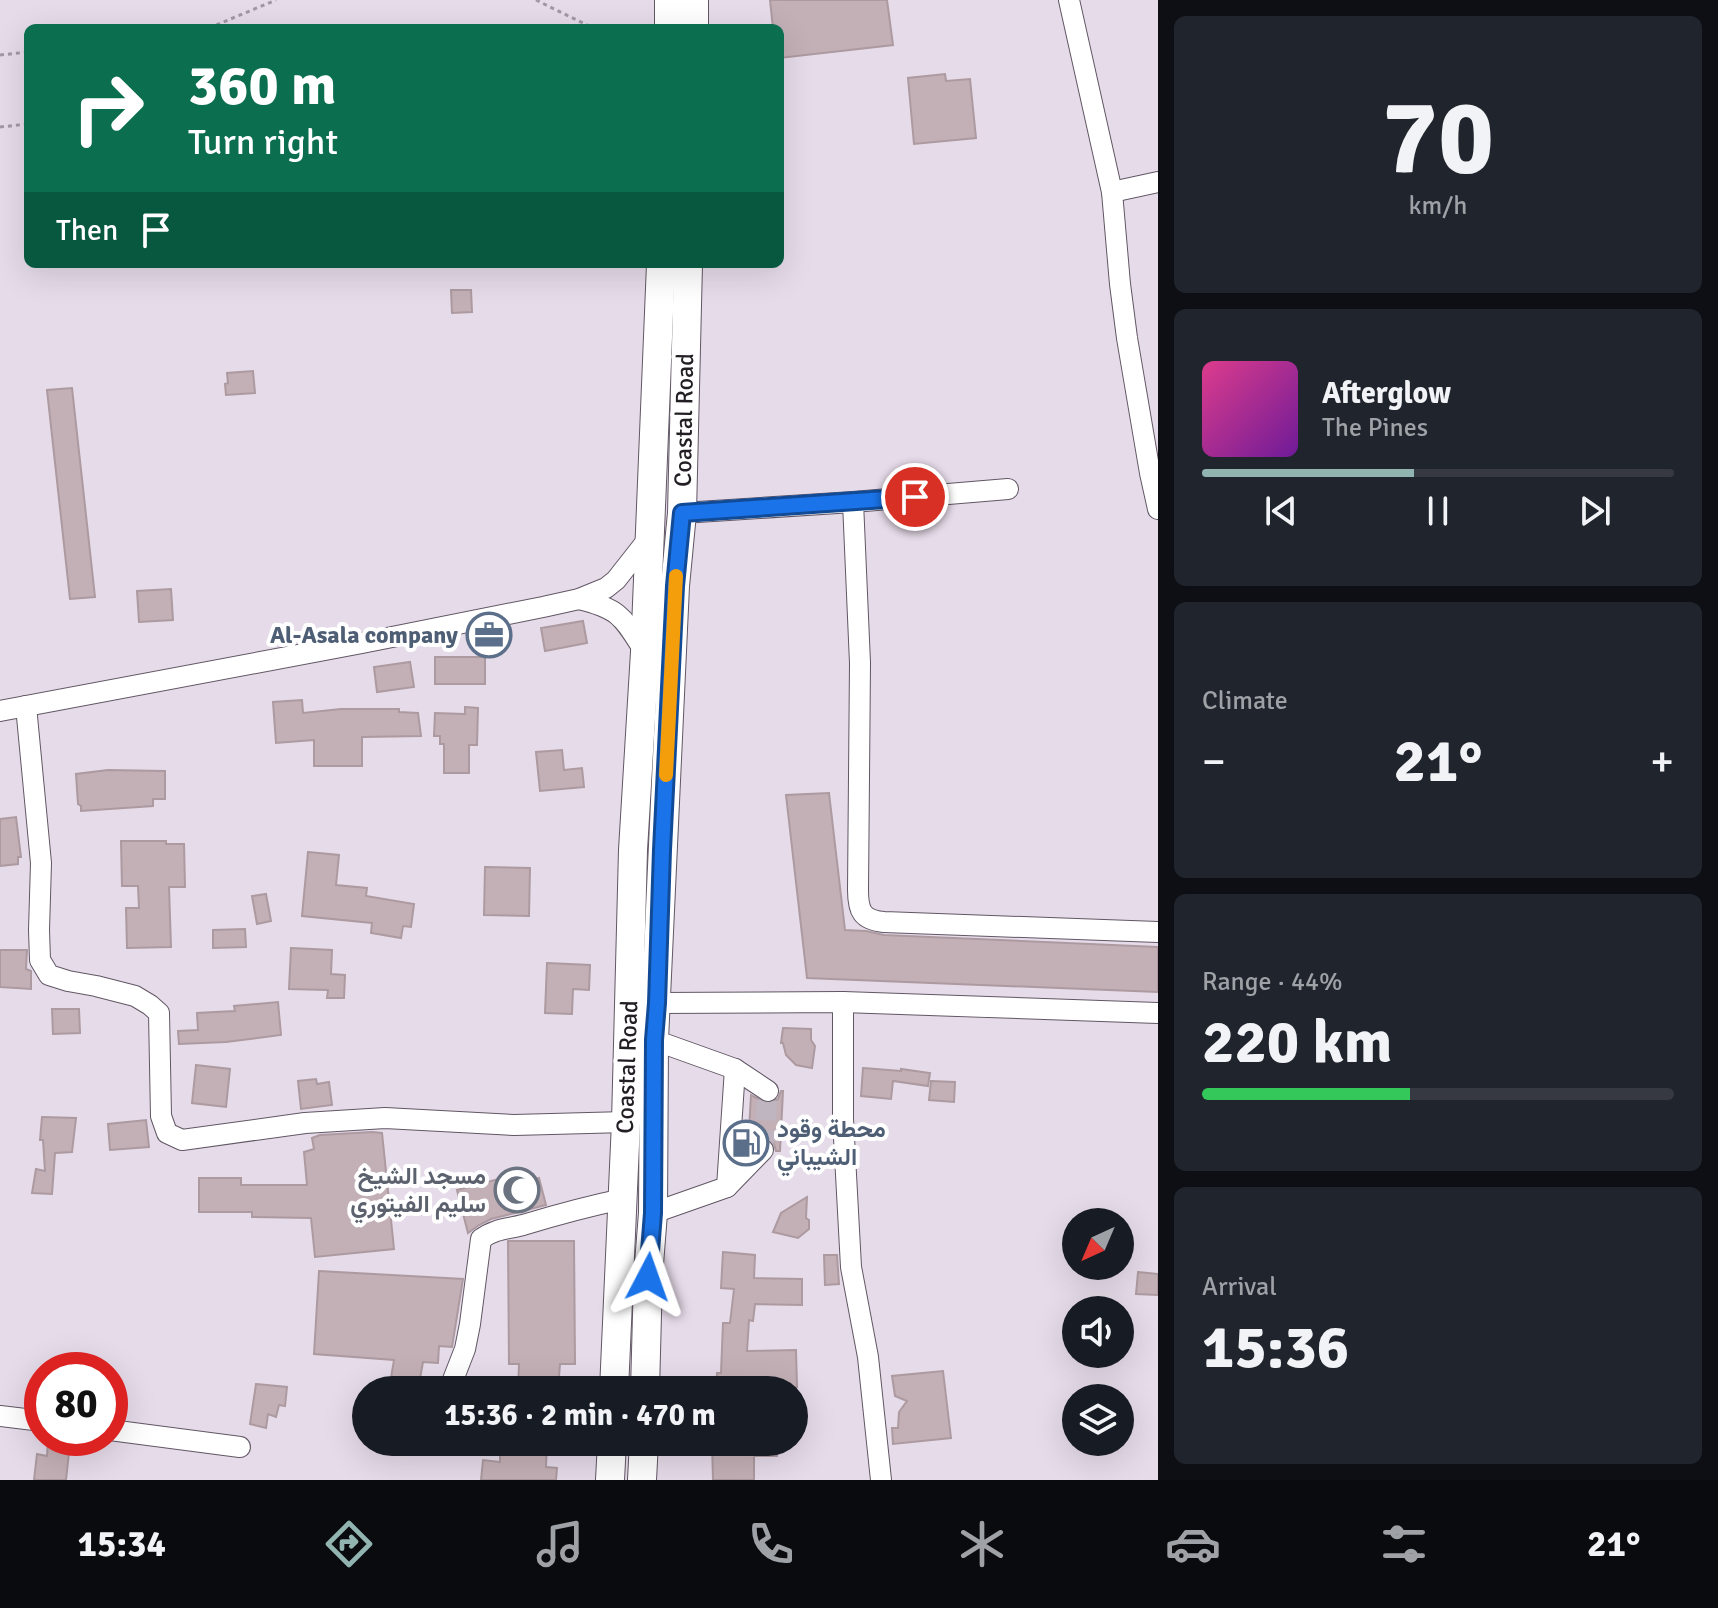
<!DOCTYPE html>
<html lang="en">
<head>
<meta charset="utf-8">
<style>
	:root { --surface:#171b24; --page:#20242c; --text:#f1f3f6; --muted:#9ea1a6; --line:#363941; --accent:#92b4b1 }
	body { margin:0; font-family:Signika,Vazirmatn,sans-serif; background:var(--page); color:var(--text); height:100vh; display:flex; flex-direction:column; font-size:30px; white-space:nowrap }
	* { box-sizing:border-box; margin:0 }
	p { font-size:26px; color:var(--muted) }
	.icon { flex:none; width:44px; height:44px; fill:none; stroke:currentColor; stroke-width:2; stroke-linecap:round; stroke-linejoin:round }
	.map { position:relative; flex:1; overflow:hidden }
	.drawer { display:flex; flex-direction:column; gap:16px; padding:16px; background:#0d0f14; width:560px }
	.drawer>* { flex:none }
	.top-card { position:absolute; left:24px; top:24px; width:760px; height:244px; border-radius:12px; box-shadow:0 8px 32px #0002; background:#0b6e4f; color:#fff; overflow:hidden }
	.needle { width:52px; rotate:224deg }
	.controls { position:absolute; left:1062px; top:1208px; display:grid; gap:16px }
	.controls a { display:grid; place-items:center; width:72px; height:72px; border-radius:50%; background:var(--surface); box-shadow:0 8px 32px #0002; font-size:40px }
	.speed { position:absolute; left:24px; top:1352px; display:flex; gap:16px; font-size:40px; font-weight:700; text-align:center }
	.speed>* { display:grid; place-content:center; width:104px; height:104px; border-radius:50%; background:var(--surface); box-shadow:0 8px 32px #0002; line-height:1 }
	.speed .limit { border:12px solid #d22; background:#fff; color:#111 }
	.pin { position:absolute; display:grid; place-items:center; width:68px; height:68px; color:#fff; margin:-34px; border:4px solid #fff; border-radius:50%; box-shadow:0 2px 8px #0007 }
	.me { position:absolute; width:88px; margin:-44px; rotate:4deg; stroke-linejoin:round; filter:drop-shadow(0 0 6px #0008) }
	.turn { display:flex; align-items:center; gap:28px; height:168px; padding:0 32px; font-size:36px }
	.turn .icon { width:104px; height:104px; stroke-width:2.5 }
	.turn b { display:block; font-size:56px; line-height:68px }
	.then { display:flex; align-items:center; height:76px; padding:0 32px; background:#0003; gap:16px; font-size:30px }
	.big { font-size:60px; font-weight:800; line-height:1.1 }
	.drawer .tile { flex:1; display:flex; flex-direction:column; justify-content:center; gap:12px; min-width:0; padding:0 28px; border-radius:12px; background:var(--page) }
	.drawer .dial { align-items:center; gap:0 }
	.dial b { font-size:104px; line-height:1 }
	.song { display:flex; align-items:center; gap:24px }
	.cover { width:96px; height:96px; border-radius:12px; background:linear-gradient(135deg,hsl(330 70% 55%),hsl(280 70% 35%)) }
	.played { height:8px; border-radius:4px; background:linear-gradient(90deg,var(--accent) 45%,var(--line) 45%) }
	.keys { display:flex; justify-content:space-around; direction:ltr }
	.heat { display:flex; justify-content:space-between; align-items:center; font-size:44px; direction:ltr }
	.charge { height:12px; border-radius:6px; background:linear-gradient(90deg,#34c759 44%,var(--line) 0) }
	.trip { position:absolute; left:352px; top:1376px; width:456px; height:80px; border-radius:40px; background:var(--surface); box-shadow:0 8px 32px #0002; font-weight:800; line-height:80px; text-align:center }
	.tabs { display:flex; height:128px; justify-content:space-around; align-items:center; background:#090b0e; color:var(--muted) }
	.tabs .icon { width:56px; height:56px }
	.tabs .current { color:var(--accent) }
	.tabs b { font-size:36px; color:var(--text) }
	main { display:flex; flex:1; min-height:0 }
	.map>svg:first-child { display:block }
	.building { fill:#c3b0b6; stroke:#ac9aa0; stroke-width:2 }
	.lines { fill:none; stroke-linecap:round; stroke-linejoin:round }
	.minor-tunnel { stroke:#bfb5c1; stroke-width:20; stroke-dasharray:20 10; stroke-linecap:butt }
	.minor-casing { stroke:#615764; stroke-width:22 }
	.highway-casing { stroke:#615764; stroke-width:30 }
	.path { stroke:#a198a3; stroke-width:3; stroke-dasharray:4 4; stroke-linecap:butt }
	.minor { stroke:#fff; stroke-width:20 }
	.highway { stroke:#fff; stroke-width:28 }
	.route-casing { stroke:#114b97; stroke-width:20 }
	.route { stroke:#1a73e8; stroke-width:14 }
	.slow { stroke:#f59e0b; stroke-width:14 }
	.labels { text-anchor:middle; dominant-baseline:central; stroke-width:8; stroke-linejoin:round; paint-order:stroke }
	.street-label { font-size:24px; fill:#221e23; stroke:#fff }
	.service-label { font-size:24px; font-weight:bold; fill:#4e5e75; stroke:#fff; text-anchor:end }
	.worship-label { font-size:24px; font-weight:bold; fill:#5b616d; stroke:#fff; text-anchor:end }
</style>
</head>
<body>
<main>
<div class="map">
<svg width="1158" height="1480" viewBox="0 0 1158 1480">
	<rect width="100%" height="100%" fill="#e6dbe9"/>
	<g class="building">
		<path d="M770,0H887L893,45L780,58V28H773Z"/>
		<path d="M945,74L946,81L970,79L976,138L914,144L908,78Z"/>
		<path d="M451,290H471L472,312L452,313Z"/>
		<path d="M253,371L255,393L226,395L225,384L228,383L227,373Z"/>
		<path d="M72,388L95,597L70,599L47,390Z"/>
		<path d="M171,589L173,620L139,622L137,591Z"/>
		<path d="M583,621L587,643L545,651L541,628Z"/>
		<rect x="435" y="657" width="50" height="27"/>
		<path d="M410,662L414,687L377,692L374,667Z"/>
		<path d="M302,700L303,713L341,709H399V712L418,713L421,736L362,737V766H314V740L276,743L273,702Z"/>
		<path d="M465,707L478,708L477,745H469V773H444V744H440V736H434L435,713L465,714Z"/>
		<path d="M562,750L564,770L582,768L584,787L540,791L536,752Z"/>
		<path d="M108,770L165,771V799H153V806L81,811V806L78,804L76,774Z"/>
		<path d="M829,793L845,930L866,931L884,935L1158,947V992L807,978L786,795Z"/>
		<path d="M16,817L21,857H18V864L0,866V819Z"/>
		<path d="M121,841H166V844H184L185,887H169L171,947L127,948L126,908H139L138,886H122Z"/>
		<path d="M308,852L339,855L336,885L367,888L366,896L414,904L411,927L403,926L401,938L371,933L372,923L302,916Z"/>
		<path d="M485,867L530,868L529,916L484,915Z"/>
		<path d="M266,894L271,921L257,924L252,896Z"/>
		<path d="M245,929L246,947L213,948V930Z"/>
		<path d="M291,948L332,950L331,974L345,975L344,998H327L328,990L289,989Z"/>
		<path d="M0,950H27L26,969L31,971V989L0,987Z"/>
		<path d="M547,963L590,965L589,990L573,989L572,1014L545,1013Z"/>
		<path d="M278,1002L281,1035L226,1042L179,1044L178,1031L198,1030L197,1013L235,1011L234,1006Z"/>
		<path d="M52,1009H79L80,1033L53,1034Z"/>
		<path d="M783,1028L811,1029V1040L815,1046L812,1068L796,1065L786,1055L783,1043H781Z"/>
		<path d="M196,1065L230,1069L226,1107L192,1103Z"/>
		<path d="M863,1068L901,1071V1069L930,1073L928,1086L893,1081L891,1099L861,1096Z"/>
		<path d="M316,1079L317,1084L329,1082L332,1105L301,1109L298,1081Z"/>
		<path d="M931,1081L955,1082L954,1102L929,1100Z"/>
		<path d="M781,1091H783L780,1151H776L773,1141L765,1137L759,1138L748,1147L751,1095L768,1104L778,1099Z"/>
		<path d="M42,1117L76,1118L72,1152L55,1153L52,1194L32,1193L36,1169L45,1171L43,1140H40Z"/>
		<path d="M146,1120L149,1147L110,1150L108,1124Z"/>
		<path d="M372,1132L382,1133L394,1249L315,1257L311,1218L252,1217V1212H199V1178H241V1185H307L304,1152L314,1149L312,1138L320,1135Z"/>
		<path d="M514,1175L516,1184L539,1178L546,1205L491,1219L479,1225L468,1233L457,1190Z"/>
		<path d="M807,1197L806,1218L809,1220V1229L798,1238L773,1232L781,1213Z"/>
		<path d="M508,1241H574L575,1364H560L558,1390H518L519,1364H509Z"/>
		<path d="M723,1252L755,1255L754,1278L802,1279V1305L755,1304L753,1321L749,1320L747,1351L796,1350L797,1387L716,1390L717,1373H721L723,1323H730L734,1289L721,1288Z"/>
		<path d="M824,1255H837L839,1284L825,1285Z"/>
		<path d="M319,1271L463,1279L452,1347L439,1346L438,1363L423,1362L418,1390H389L394,1360L314,1354Z"/>
		<path d="M1138,1272L1158,1274V1295L1136,1294Z"/>
		<path d="M943,1371L951,1438L893,1444L892,1428H898L899,1412L907,1401L895,1396L892,1376Z"/>
		<path d="M256,1384L287,1387L285,1406L279,1405L276,1417L268,1414L266,1428L250,1424Z"/>
		<path d="M48,1440L70,1443L66,1480H34L37,1454L47,1456Z"/>
		<path d="M500,1442H547L546,1467L557,1468L556,1480H481L483,1460L500,1462Z"/>
		<path d="M712,1442H770V1444H777V1456H754V1480H713Z"/>
	</g>
	<g class="lines">
		<path class="minor-tunnel" d="M763,1150L768,1091"/>
		<g class="minor-casing">
			<g id="minor">
				<path d="M1069,0L1112,192L1120,284L1127,338L1150,473L1158,509"/>
				<path d="M1112,192L1158,182"/>
				<path d="M1008,489L853,502L860,663L858,890C858,911 862,920 884,922L1158,932"/>
				<path d="M682,513L853,502"/>
				<path d="M579,599C621,609 623,618 645,652"/>
				<path d="M26,706L41,863L39,930L40,960L49,975L68,981L96,986L135,996L150,1005L159,1013L161,1116L167,1133L182,1140L305,1123L385,1118L514,1125L626,1122"/>
				<path d="M0,711L362,643L543,607L579,599L606,588L616,580L649,538"/>
				<path d="M843,1002V1119L851,1267L868,1357L881,1480"/>
				<path d="M657,1003L843,1002L1158,1013"/>
				<path d="M654,1040L735,1069L768,1091"/>
				<path d="M727,1187L735,1069"/>
				<path d="M653,1213L727,1187L763,1150"/>
				<path d="M449,1390L465,1349L470,1324L481,1239C494,1229 508,1229 523,1225C556,1215 589,1206 623,1199"/>
				<path d="M0,1416L42,1421"/>
				<path d="M110,1430L240,1447"/>
			</g>
		</g>
		<g class="highway-casing">
			<g id="highway">
				<path d="M669,0V28"/>
				<path d="M694,28V0"/>
				<path d="M614,1390L626,1122L633,850L645,652L661,264"/>
				<path d="M645,1390L648,1277L653,1213L654,1040L675,586L682,513L688,264"/>
				<path d="M610,1480L612,1442"/>
				<path d="M642,1480L644,1442"/>
			</g>
		</g>
		<g class="path">
			<path d="M536,0L593,28"/>
			<path d="M209,28L276,0"/>
			<path d="M0,55L28,52"/>
			<path d="M0,127L28,124"/>
		</g>
		<use href="#minor" class="minor"/>
		<use href="#highway" class="highway"/>
	</g>
	<g class="lines">
		<g class="route-casing">
			<path id="route" d="M648,1277L653,1213L654,1040L657,1003L662,850L675,586L682,513L915,497"/>
		</g>
		<use href="#route" class="route"/>
		<path class="slow" d="M666,775L676,576"/>
	</g>
	<defs>
		<g id="office-ring" transform="scale(2.3)"><circle r="9.5" fill="#fff" stroke="#5c6f8a" stroke-width="1.5"/><path d="M-6-3h4V-5.5h4V-3h4V5H-6ZM-1-4.5V-3h2v-1.5ZM-6 0V1H6V0Z" fill="#5c6f8a"/></g>
		<g id="fuel-ring" transform="scale(2.3)"><circle r="9.5" fill="#fff" stroke="#5c6f8a" stroke-width="1.5"/><path d="M-5.5-6h7V0h2V4h1.3V-2.5L3-4.5l.8-.8L6-3V5H2.5V1h-1V6h-7ZM-4.2-4.7v3.2H.2V-4.7Z" fill="#5c6f8a"/></g>
		<g id="mosque-ring" transform="scale(2.3)"><circle r="9.5" fill="#fff" stroke="#6b7280" stroke-width="1.5"/><path d="M3.5-4.9A6 6 0 1 0 3.5 4.9A5 5 0 1 1 3.5-4.9Z" fill="#6b7280"/></g>
	</defs>
	<g fill-rule="evenodd">
		<use href="#office-ring" x="489" y="635"/>
		<use href="#fuel-ring" x="746" y="1143"/>
		<use href="#mosque-ring" x="517" y="1190"/>
	</g>
	<g class="labels">
		<g class="street-label">
			<text transform="translate(684 420) rotate(-89)">Coastal Road</text>
			<text transform="translate(627 1067) rotate(-88)">Coastal Road</text>
		</g>
		<g class="service-label">
			<text x="458" y="635">Al-Asala company</text>
			<text x="777" y="1129" text-anchor="start">محطة وقود<tspan x="777" dy="28">الشيباني</tspan></text>
		</g>
		<g class="worship-label">
			<text x="486" y="1176">مسجد الشيخ<tspan x="486" dy="28">سليم الفيتوري</tspan></text>
		</g>
	</g>
</svg>
<div class="controls">
<a><svg class="needle" viewBox="-14 -14 28 28"><path d="M0-13l5 13h-10z" fill="#e53935"/><path d="M0 13l5-13h-10z" fill="#9ea1a6"/></svg></a>
<a><svg class="icon" aria-label="sound" viewBox="0 0 24 24"><path d="M4 9h4l5-4v14l-5-4H4zM17 9q2 3 0 6"/></svg></a>
<a><svg class="icon" aria-label="layers" viewBox="0 0 24 24"><path d="M12 4l9 5-9 5-9-5zM3 14l9 5 9-5"/></svg></a>
</div>
<div class="speed"><div class="limit">80</div></div>
<div class="pin" style="left:915px;top:497px;background:#d93025"><svg class="icon" aria-label="arrive" viewBox="0 0 24 24"><path d="M6 21V4h12l-3 4 3 4H6"/></svg></div>
<svg class="me" style="left:648px;top:1277px" viewBox="-20 -20 40 40"><path d="M0-17L14 15 0 8-14 15z" fill="#1a73e8" stroke="#fff" stroke-width="4"/></svg>
<div class="trip">15:36 · 2 min · 470 m</div>
<div class="top-card">
<div class="turn"><svg class="icon" aria-label="right" viewBox="0 0 24 24"><path d="M7 20v-9h11M14 6l5 5-5 5"/></svg><div><b>360 m</b>Turn right</div></div>
<div class="then">Then<svg class="icon" aria-label="arrive" viewBox="0 0 24 24"><path d="M6 21V4h12l-3 4 3 4H6"/></svg></div>
</div>
</div>
<section class="drawer">
<div class="tile dial"><b>70</b><p>km/h</p></div>
<div class="tile">
<div class="song"><i class="cover"></i><div><b>Afterglow</b><p>The Pines</p></div></div>
<div class="played"></div>
<div class="keys"><svg class="icon" aria-label="previous" viewBox="0 0 24 24"><path d="M18 5L8 12l10 7zM5 5v14"/></svg><svg class="icon" aria-label="pause" viewBox="0 0 24 24"><path d="M8 5v14M16 5v14"/></svg><svg class="icon" aria-label="next" viewBox="0 0 24 24"><path d="M6 5l10 7-10 7zM19 5v14"/></svg></div>
</div>
<div class="tile"><p>Climate</p>
<div class="heat"><a>−</a><b class="big">21°</b><a>+</a></div>
</div>
<div class="tile"><p>Range · 44%</p><b class="big">220 km</b><div class="charge"></div></div>
<div class="tile"><p>Arrival</p><b class="big">15:36</b></div>
</section>
</main>
<nav class="tabs">
<b>15:34</b>
<svg class="icon current" aria-label="directions" viewBox="0 0 24 24"><path d="M12 3l9 9-9 9-9-9zM9 14v-3h6M13 9l2 2-2 2"/></svg>
<svg class="icon" aria-label="music" viewBox="0 0 24 24"><path d="M9 18V5l10-2v13"/><circle cx="6" cy="18" r="3"/><circle cx="16" cy="16" r="3"/></svg>
<svg class="icon" aria-label="phone" viewBox="0 0 24 24"><path d="M5 4h4l2 5-3 2q2 4 5 5l2-3 5 2v4C11 20 4 13 5 4z"/></svg>
<svg class="icon" aria-label="climate" viewBox="0 0 24 24"><path d="M12 3v18M4 7l16 10M4 17L20 7"/></svg>
<svg class="icon" aria-label="car" viewBox="0 0 24 24"><path d="M5 17H2v-5l4-1 3-4h7l3 4 3 1v5h-3M9 17h6M6 11h13"/><circle cx="7" cy="17" r="2"/><circle cx="17" cy="17" r="2"/></svg>
<svg class="icon" aria-label="filters" viewBox="0 0 24 24"><path d="M4 7h16M4 17h16"/><circle cx="9" cy="7" r="2"/><circle cx="15" cy="17" r="2"/></svg>
<b>21°</b>
</nav>
</body>
</html>
